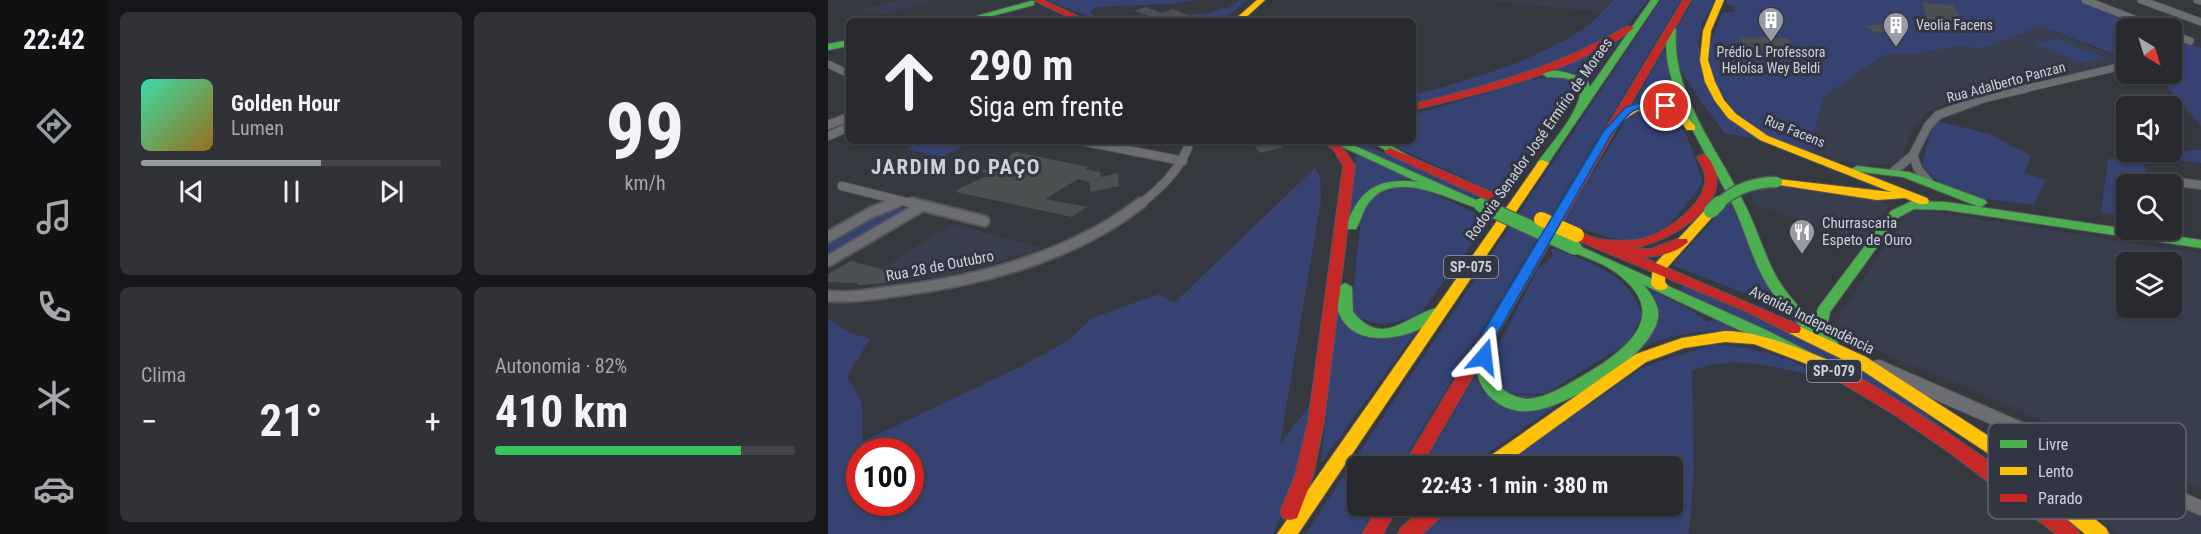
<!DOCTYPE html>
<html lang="pt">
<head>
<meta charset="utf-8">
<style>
	:root { --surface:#282a2f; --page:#303237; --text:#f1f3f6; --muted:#a5a7aa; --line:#44464b; --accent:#999ba4 }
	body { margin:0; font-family:"Roboto Condensed",sans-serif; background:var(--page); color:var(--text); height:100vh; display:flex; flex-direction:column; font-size:22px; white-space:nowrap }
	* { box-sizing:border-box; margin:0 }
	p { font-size:20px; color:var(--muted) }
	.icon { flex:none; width:33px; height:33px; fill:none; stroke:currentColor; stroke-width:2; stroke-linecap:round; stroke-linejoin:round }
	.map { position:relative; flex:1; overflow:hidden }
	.drawer { display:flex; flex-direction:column; gap:12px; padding:12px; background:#16171a; width:720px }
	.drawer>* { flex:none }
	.guide { position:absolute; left:18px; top:18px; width:570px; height:126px; border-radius:9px; box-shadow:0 2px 4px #0004,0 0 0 2px var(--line); background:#282a2f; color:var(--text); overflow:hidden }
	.needle { width:39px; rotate:142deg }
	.fabs { position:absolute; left:1288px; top:18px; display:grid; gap:12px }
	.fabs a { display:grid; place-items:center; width:66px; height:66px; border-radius:9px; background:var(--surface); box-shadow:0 2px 4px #0004,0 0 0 2px var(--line); font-size:30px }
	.speed { position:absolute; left:18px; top:438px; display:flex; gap:12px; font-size:30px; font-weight:700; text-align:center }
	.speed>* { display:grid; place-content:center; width:78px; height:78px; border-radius:50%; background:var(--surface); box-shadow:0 2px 4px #0004,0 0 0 2px var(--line); line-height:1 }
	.speed .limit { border:9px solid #d22; background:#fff; color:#111 }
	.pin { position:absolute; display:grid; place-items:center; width:51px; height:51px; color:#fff; margin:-26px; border:3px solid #fff; border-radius:50%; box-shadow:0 2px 6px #0007 }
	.me { position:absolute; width:66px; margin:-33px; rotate:17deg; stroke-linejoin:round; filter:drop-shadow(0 0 4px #0008) }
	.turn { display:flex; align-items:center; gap:21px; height:126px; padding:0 24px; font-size:27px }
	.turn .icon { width:78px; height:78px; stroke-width:2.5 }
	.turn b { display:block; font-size:42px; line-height:51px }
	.big { font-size:45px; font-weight:700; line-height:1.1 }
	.drawer .card { flex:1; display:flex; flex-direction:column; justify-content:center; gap:9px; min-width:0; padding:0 21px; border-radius:9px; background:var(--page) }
	.drawer .dial { align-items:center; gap:0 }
	.dial b { font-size:78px; line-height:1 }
	.song { display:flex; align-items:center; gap:18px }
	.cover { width:72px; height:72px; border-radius:9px; background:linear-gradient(135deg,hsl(160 70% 55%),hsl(40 70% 35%)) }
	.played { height:6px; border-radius:3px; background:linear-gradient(90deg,var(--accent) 60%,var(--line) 60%) }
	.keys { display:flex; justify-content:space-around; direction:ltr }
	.heat { display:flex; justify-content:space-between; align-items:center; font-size:33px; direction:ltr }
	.charge { height:9px; border-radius:4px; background:linear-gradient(90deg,#34c759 82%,var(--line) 0) }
	.drawer .tiles { flex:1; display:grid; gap:12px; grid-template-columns:repeat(2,1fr) }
	.trip { position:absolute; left:519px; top:456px; width:336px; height:60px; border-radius:9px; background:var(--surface); box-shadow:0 2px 4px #0004,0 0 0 2px var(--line); font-weight:700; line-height:60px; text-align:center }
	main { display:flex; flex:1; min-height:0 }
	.menu { display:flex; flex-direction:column; width:108px; justify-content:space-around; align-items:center; background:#101113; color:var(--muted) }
	.menu .icon { width:42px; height:42px }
	.menu .current { color:var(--accent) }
	.menu b { font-size:27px; color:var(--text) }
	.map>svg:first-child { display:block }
	.built { fill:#393e4f; fill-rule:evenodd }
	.green { fill:#354272; fill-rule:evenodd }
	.building { fill:#4d5051 }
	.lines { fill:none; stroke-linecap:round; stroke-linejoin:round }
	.street-far3-casing { stroke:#54565c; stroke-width:8 }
	.street-far2-casing { stroke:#54565c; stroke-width:10 }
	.street-far1-casing { stroke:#54565c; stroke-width:14 }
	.street-casing { stroke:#54565c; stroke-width:16 }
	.fast-casing { stroke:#54565c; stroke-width:2 }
	.slow-casing { stroke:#54565c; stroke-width:2 }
	.jam-casing { stroke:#54565c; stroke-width:2 }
	.street-far3 { stroke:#6c6d72; stroke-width:7 }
	.street-far2 { stroke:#6c6d72; stroke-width:8 }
	.street-far1 { stroke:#6c6d72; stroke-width:10 }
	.street { stroke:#6c6d72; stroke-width:14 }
	.fast { fill:#4caf50; fill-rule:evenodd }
	.slow { fill:#ffc107; fill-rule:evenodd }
	.jam { fill:#c62828; fill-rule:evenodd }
	.fast-bridge-far1-casing { stroke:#54565c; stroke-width:13; stroke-linecap:butt }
	.fast-bridge-casing { stroke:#54565c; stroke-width:16; stroke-linecap:butt }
	.slow-bridge-casing { stroke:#54565c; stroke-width:16; stroke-linecap:butt }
	.fast-bridge-far1 { stroke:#4caf50; stroke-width:10 }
	.fast-bridge { stroke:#4caf50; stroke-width:14 }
	.slow-bridge { stroke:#ffc107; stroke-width:14 }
	.route { fill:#1a73e8; stroke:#114b97; stroke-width:1.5 }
	.labels { text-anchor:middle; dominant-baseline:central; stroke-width:6; stroke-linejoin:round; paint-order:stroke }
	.far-poi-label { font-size:14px; fill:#ced1da; stroke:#323643; text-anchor:start }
	.far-street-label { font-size:14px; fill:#ced1da; stroke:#323643 }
	.shield { fill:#323643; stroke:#9fa2ad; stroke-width:1.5 }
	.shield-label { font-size:14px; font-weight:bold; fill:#ced1da }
	.street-label { font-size:15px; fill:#ced1da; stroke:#323643 }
	.poi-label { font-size:15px; fill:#ced1da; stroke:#323643; text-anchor:start }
	.district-label { font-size:21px; font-weight:bold; letter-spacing:1.5px; fill:#ced1da; stroke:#323643 }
	.key { fill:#323643; stroke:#616470; stroke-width:1.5 }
	.key-label { font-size:16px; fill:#ced1da }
</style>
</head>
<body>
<main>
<nav class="menu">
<b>22:42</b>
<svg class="icon current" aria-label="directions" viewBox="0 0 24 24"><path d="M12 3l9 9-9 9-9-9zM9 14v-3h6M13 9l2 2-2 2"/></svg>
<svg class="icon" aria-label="music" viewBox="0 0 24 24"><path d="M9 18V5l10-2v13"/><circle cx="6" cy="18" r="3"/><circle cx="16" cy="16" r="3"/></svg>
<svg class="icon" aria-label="phone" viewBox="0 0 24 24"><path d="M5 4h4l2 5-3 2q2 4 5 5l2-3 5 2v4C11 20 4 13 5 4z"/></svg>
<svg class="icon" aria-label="climate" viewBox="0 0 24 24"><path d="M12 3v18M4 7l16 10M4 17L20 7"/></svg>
<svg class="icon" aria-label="car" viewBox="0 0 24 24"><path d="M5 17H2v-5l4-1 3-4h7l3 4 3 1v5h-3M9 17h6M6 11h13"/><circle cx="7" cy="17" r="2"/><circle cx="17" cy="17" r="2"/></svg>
</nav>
<section class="drawer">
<div class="tiles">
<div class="card">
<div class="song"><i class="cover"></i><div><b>Golden Hour</b><p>Lumen</p></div></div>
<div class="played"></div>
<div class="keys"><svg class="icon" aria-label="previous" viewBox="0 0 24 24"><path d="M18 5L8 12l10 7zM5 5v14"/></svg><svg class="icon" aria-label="pause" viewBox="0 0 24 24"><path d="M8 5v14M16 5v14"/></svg><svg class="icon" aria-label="next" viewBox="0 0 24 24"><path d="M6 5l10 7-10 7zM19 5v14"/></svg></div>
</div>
<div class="card dial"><b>99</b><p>km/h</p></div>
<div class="card"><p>Clima</p>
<div class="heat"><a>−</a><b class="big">21°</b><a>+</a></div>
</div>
<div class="card"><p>Autonomia · 82%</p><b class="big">410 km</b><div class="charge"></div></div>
</div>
</section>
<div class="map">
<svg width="1373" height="534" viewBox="0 0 1373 534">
	<rect width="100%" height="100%" fill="#36383f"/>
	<g class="built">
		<path d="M71,0H107L56,14L32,10Z"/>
		<path d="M658,0H783L773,12Z"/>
		<path d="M1213,26L1299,61L1114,105L1097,113L1084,130L1073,159L1060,164L1029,166L981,151L996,97L1056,55L1086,54L1127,47L1157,48Z"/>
		<path d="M937,184L1048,198L1059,203L1061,207L1036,240L929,206L921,190Z"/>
		<path d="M1089,209L1373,254V489L1135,386L1005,332L1004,328L1061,240L1081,211ZM1299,262H1344V308H1299Z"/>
		<path d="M125,224L214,248L162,265L117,275L71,282L26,285Z"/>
		<path d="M1218,447L1373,515V534H1290L1203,464L1201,457L1203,449Z"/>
	</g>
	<g class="green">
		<path d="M218,0H365L342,4L267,7L262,14C280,21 300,13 318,16L308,18L309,21H273Z"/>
		<path d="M411,0H419L394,21H376L359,15L381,13L393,8L399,9Z"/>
		<path d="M785,0H820C813,8 807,17 799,24C749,69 649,86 585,104V95C642,80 714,59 762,24C770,17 777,8 785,0Z"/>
		<path d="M833,0H853L572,466H530V506H549L532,534H477Z"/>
		<path d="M865,0H887L874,23L870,44L880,90L934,140L896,133L846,62V33Z"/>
		<path d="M899,0H1251L1324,28H1299V59L1213,26L1156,48L1127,47L1086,54L1056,55L996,97L981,151C942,137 912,127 891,88C887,81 881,71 880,63C879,46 888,28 894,13L906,12L907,8L898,3Z"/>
		<path d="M795,36L760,83L724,71Z"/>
		<path d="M1344,37L1373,48V126L1328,74H1344Z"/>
		<path d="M1229,39L1277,58L1253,63L1206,44Z"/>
		<path d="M836,50L863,115L805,104Z"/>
		<path d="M724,77L739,78L749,83L751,88L673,195L555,141H585V115L702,80Z"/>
		<path d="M828,108C858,114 866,157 875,182C867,195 839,231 825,236C795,247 763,233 736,220L800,117L806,111Z"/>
		<path d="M1110,121L1162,134L1203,156L1196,173L1218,180L1206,205C1168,200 1119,199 1094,165L1103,130Z"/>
		<path d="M94,141H144L114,157L78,149Z"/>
		<path d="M516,141H528L653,195L648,200Z"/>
		<path d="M1373,150V163L1313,156Z"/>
		<path d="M528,153L583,179H573L521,214Z"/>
		<path d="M1309,156L1329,184H1299V217L1273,212L1280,159Z"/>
		<path d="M487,168L492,176L493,201L452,444L486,400L462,496L445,534H0V319L23,333L42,339L19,376L34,403V442L198,364L242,339L264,318L331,294L346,303ZM32,452H82V502H32Z"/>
		<path d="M571,186L597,189L662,220L593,313C570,323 541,332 523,309L534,211L537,200Z"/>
		<path d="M902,202L946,298L919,294L844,265Z"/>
		<path d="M69,207L74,208L75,212L0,256V242L60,209Z"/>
		<path d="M723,249H729C765,265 802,273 814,316L800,343L717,394L681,393L666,380L668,350L709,269L725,257Z"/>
		<path d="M856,284L935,319L1047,376L1197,489L852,290Z"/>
		<path d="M816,287L863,310L880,322L888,319L906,326L905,330C874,331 843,333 814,348Z"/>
		<path d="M510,305L523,327L589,330L493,463Z"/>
		<path d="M883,345C928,346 961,357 1000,379C957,369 907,353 864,371L866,470L861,534H592L623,506H844V466H673L817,366Z"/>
		<path d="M647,376L655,393L741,397L641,466H595Z"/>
	</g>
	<g class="building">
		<path d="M1094,3L1125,5L1139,28L1102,26Z"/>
		<path d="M318,7L334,13L345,9L374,21H312L321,16L306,11Z"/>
		<path d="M1066,23L1077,30L1048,33L1037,26Z"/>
		<path d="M911,37L959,38L966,49L917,48Z"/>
		<path d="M423,141H450L455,147L432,153Z"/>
		<path d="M188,152L260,167L257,169L272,172L273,177L290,173L291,186L263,192L261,182L250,179L217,199L259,207L244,217L128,192L134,187L164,174L153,172L161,167L162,160L170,158L169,162Z"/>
		<path d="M23,261L58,270L74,267L60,283L29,285L30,283L0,282V274Z"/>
	</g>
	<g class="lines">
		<g class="street-far3-casing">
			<g id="street-far3">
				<path d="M1257,0L1330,28"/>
				<path d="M1313,0L1373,22"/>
				<path d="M1369,0L1373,1"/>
				<path d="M1344,34L1362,41"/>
				<path d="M0,64L21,74"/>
				<path d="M1188,91L1299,65"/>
			</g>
		</g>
		<g class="street-far2-casing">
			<g id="street-far2">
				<path d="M0,125L21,117"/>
				<path d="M0,136L21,127"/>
				<path d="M254,141L355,161"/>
				<path d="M1085,155L1090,169L1101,182"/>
				<path d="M1066,171L1085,155L1100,126L1110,115L1156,98L1195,89"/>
				<path d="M1342,181L1373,185"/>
				<path d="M14,186L90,205"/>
				<path d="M63,205L73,201"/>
				<path d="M311,205C333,188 354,168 362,141"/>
			</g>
		</g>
		<g class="street-far1-casing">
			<g id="street-far1">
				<path d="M84,203L156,221"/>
				<path d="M0,237L44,212L67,203"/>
				<path d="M0,261L94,206"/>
				<path d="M0,296C20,298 40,295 60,292C147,282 242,258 313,203"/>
			</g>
		</g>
		<g class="street-casing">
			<g id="street">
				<path d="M1050,367L1373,508"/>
				<path d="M1199,467L1191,459L1192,445L1198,440L1216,443"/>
			</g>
		</g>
		<g class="fast-casing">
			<g id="fast">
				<path d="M823,0H831L719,165H711L709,163C723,144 758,105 752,84L737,78L719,77L714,74C727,66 746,75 759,80L762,87Z"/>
				<path d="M203,1H206V5L144,21H131Z"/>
				<path d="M841,27L848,29C843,93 888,147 915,201C928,225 935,252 948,276C958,294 972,308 986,322L990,308L1063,211L1084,201L1118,202L1373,240V248L1118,210L1086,209L1071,217L1002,312L999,328L1012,346L1009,350H999C977,332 958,313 942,289C924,262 918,230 903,201C882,158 825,76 841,27Z"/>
				<path d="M21,40V46L0,50V44Z"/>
				<path d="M502,141H516L659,205L653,209C623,201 570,169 543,200C535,208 534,219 528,229H520L518,226C532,189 550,177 590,182Z"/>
				<path d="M542,141H555L584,158L582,160H574Z"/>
				<path d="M1029,166L1081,172L1157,200L1159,203L1153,207L1149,206L1075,177L1025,171L1023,169Z"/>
				<path d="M747,244L938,330L1019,371L1021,375L1019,379L1013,381L1007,379L928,338L816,285C823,294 832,306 830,318C823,357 738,409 701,411C665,414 635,376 654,343H664C669,354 662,369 666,382C674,390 686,398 698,399C719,399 743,382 761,372C806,345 843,310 784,270C772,262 756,257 742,251L740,248L742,245Z"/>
				<path d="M517,283L524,287L525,312C555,348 576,317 608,308L615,313C611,319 603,323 596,327C569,341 523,347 510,311C507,303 509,295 510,287Z"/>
			</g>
		</g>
		<g class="slow-casing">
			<g id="slow">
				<path d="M429,0H437L414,21H405Z"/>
				<path d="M888,0H896L883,31L880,60L887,82L896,100L908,114L940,136L1099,198L1101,201L1099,204H1091L1077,198L1049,200L945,184L943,182L945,180L949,179L1063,192L932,140L900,118L887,101L877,82L872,60L875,31Z"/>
				<path d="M830,101L851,108L867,126V130H859C845,109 826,100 803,115C797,119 794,123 786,122L785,120L806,106Z"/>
				<path d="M715,160L721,163L470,534H449L711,161Z"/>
				<path d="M883,207L889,211L887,214L837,270V282L840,286L838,289C831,291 827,290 823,284L825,266L879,208Z"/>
				<path d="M966,324L1038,357L1170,442L1278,528L1281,534H1257L1158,452L1026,365L961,333L959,329L961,325Z"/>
				<path d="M897,331C933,332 964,346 998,359L1000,363L998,367L992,369L926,344L897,342L856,348L818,362L674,466H652L655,461L808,354L854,338Z"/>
			</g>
		</g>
		<g class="jam-casing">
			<g id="jam">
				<path d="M205,0H215L260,21H249Z"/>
				<path d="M855,0H863L593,466H575Z"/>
				<path d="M799,26L806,28C795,38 780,45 766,52C709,81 647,95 585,110V104C660,86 732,66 799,26Z"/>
				<path d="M493,141C514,141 516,149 527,166L496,422L485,476L469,518L462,520L455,518L452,512L467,476L480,422L515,166L506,150Z"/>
				<path d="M562,148L668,194L670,197L668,200H660L558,153L557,151Z"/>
				<path d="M875,154C881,156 883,162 886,168C903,208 834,246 801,248L823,249L849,239H859L860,242C849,253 829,257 814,257L971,325L973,329L971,333H961L915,310L744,238L743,235L749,231C756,233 763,238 771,239C782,241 797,241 808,240C832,237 873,209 877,183C879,174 873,165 869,157Z"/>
				<path d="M1013,369C1044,379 1240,510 1252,534H1228L1125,455L1067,415L1007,379L1005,375L1007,371Z"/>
				<path d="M551,506H570L555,534H534Z"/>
				<path d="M598,506H620L618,512L594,534H570L573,528Z"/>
			</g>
		</g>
		<use href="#street-far3" class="street-far3"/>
		<use href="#street-far2" class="street-far2"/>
		<use href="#street-far1" class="street-far1"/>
		<use href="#street" class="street"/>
		<use href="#fast" class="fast"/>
		<use href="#slow" class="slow"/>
		<use href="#jam" class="jam"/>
		<g class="fast-bridge-far1-casing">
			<path id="fast-bridge-far1" d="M889,205C907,189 925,182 949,182"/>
		</g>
		<g class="fast-bridge-casing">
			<g id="fast-bridge">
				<path d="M653,205L747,248"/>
				<path d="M883,211L891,203"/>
			</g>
		</g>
		<g class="slow-bridge-casing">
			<path id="slow-bridge" d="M713,219L749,235"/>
		</g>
		<use href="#fast-bridge-far1" class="fast-bridge-far1"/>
		<use href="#fast-bridge" class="fast-bridge"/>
		<use href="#slow-bridge" class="slow-bridge"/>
	</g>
	<path class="route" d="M819,101L838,103L843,106C833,113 817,104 805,111C797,116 791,127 784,133L669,334L662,361H651L648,357L654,334L775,132L798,107Z"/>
	<defs>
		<g id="building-pin" transform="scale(1.35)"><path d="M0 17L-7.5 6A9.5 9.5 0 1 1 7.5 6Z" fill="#999ba4" stroke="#323643"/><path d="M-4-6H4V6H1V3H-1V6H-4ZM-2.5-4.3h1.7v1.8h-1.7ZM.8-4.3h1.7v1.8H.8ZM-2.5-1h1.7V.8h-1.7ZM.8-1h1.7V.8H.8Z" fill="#fff"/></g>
		<g id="restaurant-pin" transform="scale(1.35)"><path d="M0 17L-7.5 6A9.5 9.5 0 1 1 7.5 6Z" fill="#999ba4" stroke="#323643"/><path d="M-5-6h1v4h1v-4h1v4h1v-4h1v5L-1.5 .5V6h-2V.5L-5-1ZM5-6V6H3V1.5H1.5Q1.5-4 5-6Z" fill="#fff"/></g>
	</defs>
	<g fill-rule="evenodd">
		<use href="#building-pin" x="943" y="20"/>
		<use href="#building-pin" x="1068" y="25"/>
		<use href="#restaurant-pin" x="974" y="232"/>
	</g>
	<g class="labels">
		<g class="far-poi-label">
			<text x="1088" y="25">Veolia Facens</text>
			<text x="943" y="52" text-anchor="middle">Prédio L Professora<tspan x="943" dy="16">Heloísa Wey Beldi</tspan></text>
		</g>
		<g class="far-street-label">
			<text transform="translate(1178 82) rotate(-15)">Rua Adalberto Panzan</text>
			<text transform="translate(967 131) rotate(22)">Rua Facens</text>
		</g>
		<g class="shield">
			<rect x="616" y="256" width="54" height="22" rx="4.5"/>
			<rect x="979" y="360" width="54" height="22" rx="4.5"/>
		</g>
		<g class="shield-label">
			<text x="643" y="267">SP-075</text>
			<text x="1006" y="371">SP-079</text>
		</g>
		<g class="street-label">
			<text transform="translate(711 139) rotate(-55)">Rodovia Senador José Ermírio de Moraes</text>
			<text transform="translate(112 266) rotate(-11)">Rua 28 de Outubro</text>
			<text transform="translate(984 320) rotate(26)">Avenida Independência</text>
		</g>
		<g class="poi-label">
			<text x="994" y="223">Churrascaria<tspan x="994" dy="17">Espeto de Ouro</tspan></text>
		</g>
		<g class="district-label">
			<text x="128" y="167">JARDIM DO PAÇO</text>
		</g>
	</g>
	<rect x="1160" y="423" width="198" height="96" rx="9" class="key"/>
	<rect x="1172" y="440" width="27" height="8" fill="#4caf50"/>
	<rect x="1172" y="467" width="27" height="8" fill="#ffc107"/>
	<rect x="1172" y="494" width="27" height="8" fill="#c62828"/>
	<g class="key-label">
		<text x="1210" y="450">Livre</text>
		<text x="1210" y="477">Lento</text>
		<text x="1210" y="504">Parado</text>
	</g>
</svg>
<div class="fabs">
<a><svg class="needle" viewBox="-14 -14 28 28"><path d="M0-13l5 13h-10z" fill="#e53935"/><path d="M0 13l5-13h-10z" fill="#a5a7aa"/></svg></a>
<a><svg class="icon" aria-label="sound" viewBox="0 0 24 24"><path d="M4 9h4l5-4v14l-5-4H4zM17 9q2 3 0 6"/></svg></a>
<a><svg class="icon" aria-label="search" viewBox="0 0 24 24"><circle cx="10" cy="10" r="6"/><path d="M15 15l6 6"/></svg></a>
<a><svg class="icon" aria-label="layers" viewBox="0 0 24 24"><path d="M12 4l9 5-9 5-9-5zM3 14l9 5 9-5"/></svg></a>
</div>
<div class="speed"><div class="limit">100</div></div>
<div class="pin" style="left:838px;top:106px;background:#d93025"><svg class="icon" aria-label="arrive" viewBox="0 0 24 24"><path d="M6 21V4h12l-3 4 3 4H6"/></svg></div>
<svg class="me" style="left:656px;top:357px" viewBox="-20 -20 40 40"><path d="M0-17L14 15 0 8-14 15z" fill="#1a73e8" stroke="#fff" stroke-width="4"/></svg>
<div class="trip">22:43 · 1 min · 380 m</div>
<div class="guide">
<div class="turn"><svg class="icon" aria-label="ahead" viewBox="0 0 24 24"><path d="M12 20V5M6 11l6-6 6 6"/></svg><div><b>290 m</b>Siga em frente</div></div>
</div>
</div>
</main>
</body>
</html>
